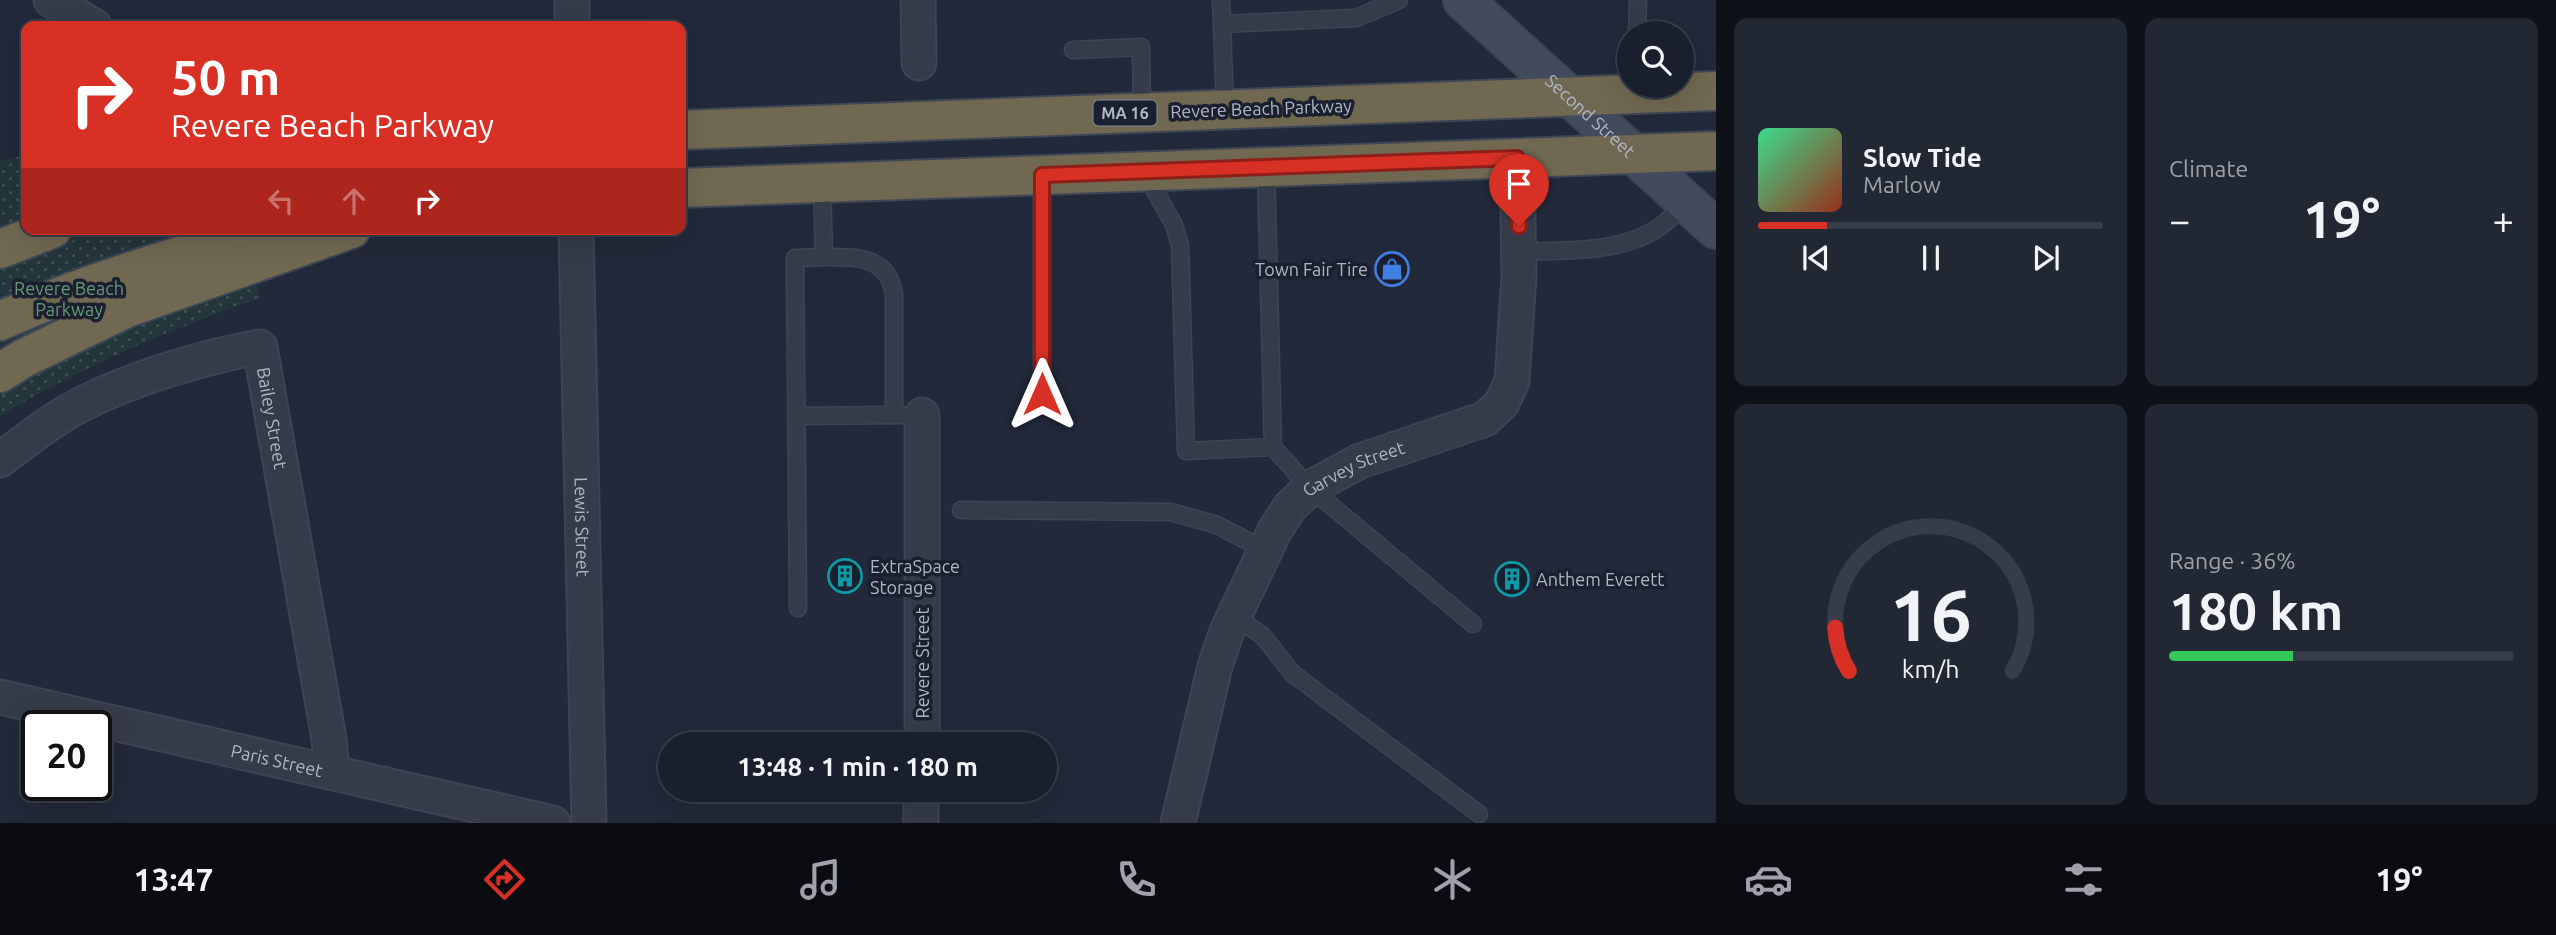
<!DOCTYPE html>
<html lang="en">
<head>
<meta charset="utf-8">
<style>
	:root { --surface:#191f2c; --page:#222734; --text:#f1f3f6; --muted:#9fa2a9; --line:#373d48; --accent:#d93025 }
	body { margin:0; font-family:Ubuntu,sans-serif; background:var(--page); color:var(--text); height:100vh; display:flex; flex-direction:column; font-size:26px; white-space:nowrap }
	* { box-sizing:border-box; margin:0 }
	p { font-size:23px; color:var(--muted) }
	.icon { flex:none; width:38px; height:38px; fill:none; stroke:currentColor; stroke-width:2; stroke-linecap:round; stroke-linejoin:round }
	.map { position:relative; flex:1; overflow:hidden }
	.drawer { display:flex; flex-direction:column; gap:18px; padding:18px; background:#0e1118; width:840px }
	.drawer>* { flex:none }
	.banner { position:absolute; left:21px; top:21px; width:665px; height:214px; border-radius:14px; box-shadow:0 7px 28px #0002,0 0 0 2px var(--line); background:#d93025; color:#fff; overflow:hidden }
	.fabs { position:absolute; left:1617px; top:21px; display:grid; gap:14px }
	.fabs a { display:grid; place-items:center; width:77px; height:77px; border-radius:50%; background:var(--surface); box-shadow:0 7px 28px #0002,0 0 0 2px var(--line); font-size:35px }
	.speed { position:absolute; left:21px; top:710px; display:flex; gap:14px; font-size:35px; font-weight:700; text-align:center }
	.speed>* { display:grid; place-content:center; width:91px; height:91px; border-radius:50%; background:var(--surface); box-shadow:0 7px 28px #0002,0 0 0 2px var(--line); line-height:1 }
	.speed .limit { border:4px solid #111; border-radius:10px; background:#fff; color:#111 }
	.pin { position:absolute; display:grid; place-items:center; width:60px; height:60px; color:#fff; margin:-72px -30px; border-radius:50% 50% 50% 0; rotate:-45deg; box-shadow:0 0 7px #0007 }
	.pin .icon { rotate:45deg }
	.me { position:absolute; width:77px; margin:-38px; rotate:0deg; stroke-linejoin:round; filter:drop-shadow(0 0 5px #0008) }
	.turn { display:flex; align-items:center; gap:24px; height:147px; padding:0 35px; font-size:32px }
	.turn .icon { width:91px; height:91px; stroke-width:2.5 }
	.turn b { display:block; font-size:49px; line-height:60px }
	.lanes { display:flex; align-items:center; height:66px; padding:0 35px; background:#0003; justify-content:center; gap:35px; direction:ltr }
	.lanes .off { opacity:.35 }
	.big { font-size:52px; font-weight:600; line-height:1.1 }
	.drawer .widget { flex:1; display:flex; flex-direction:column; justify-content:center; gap:10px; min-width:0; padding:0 24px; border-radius:14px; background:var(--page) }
	.drawer .dial { align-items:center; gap:0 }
	.dial svg { height:182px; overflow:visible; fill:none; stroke:var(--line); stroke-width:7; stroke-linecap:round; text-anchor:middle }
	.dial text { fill:var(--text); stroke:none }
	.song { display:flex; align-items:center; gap:21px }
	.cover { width:84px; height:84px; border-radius:10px; background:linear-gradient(135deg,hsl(150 70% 55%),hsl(10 70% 35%)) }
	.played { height:7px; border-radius:4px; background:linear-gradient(90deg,var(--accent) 20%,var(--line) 20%) }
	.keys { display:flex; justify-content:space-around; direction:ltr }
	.heat { display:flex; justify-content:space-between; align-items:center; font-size:38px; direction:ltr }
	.charge { height:10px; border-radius:5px; background:linear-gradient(90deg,#34c759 36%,var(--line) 0) }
	.drawer .tiles { flex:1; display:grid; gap:18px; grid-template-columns:repeat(2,1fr) }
	.trip { position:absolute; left:658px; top:732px; width:399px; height:70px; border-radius:35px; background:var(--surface); box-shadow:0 7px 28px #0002,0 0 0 2px var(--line); font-weight:600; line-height:70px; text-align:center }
	.tab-bar { display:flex; height:112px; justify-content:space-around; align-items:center; background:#0a0c12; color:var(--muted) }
	.tab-bar .icon { width:49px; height:49px }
	.tab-bar .current { color:var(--accent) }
	.tab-bar b { font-size:32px; color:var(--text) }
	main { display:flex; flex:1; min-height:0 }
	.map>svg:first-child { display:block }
	.green { fill:url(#green-dots) }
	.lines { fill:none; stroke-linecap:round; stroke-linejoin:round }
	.lane-casing { stroke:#3e4454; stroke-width:19 }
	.street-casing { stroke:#3e4454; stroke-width:37 }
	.secondary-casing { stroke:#3e4454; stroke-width:42 }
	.highway-casing { stroke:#3f4655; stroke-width:42 }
	.lane { stroke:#353b4b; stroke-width:16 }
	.street { stroke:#353b4b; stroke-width:33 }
	.secondary { stroke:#424a5e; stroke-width:38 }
	.highway { stroke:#716851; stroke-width:38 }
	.route-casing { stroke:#8d1f18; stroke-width:18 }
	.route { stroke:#d93025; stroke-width:12 }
	.labels { text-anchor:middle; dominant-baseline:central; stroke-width:7; stroke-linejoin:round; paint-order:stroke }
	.shield { fill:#1a202f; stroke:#828999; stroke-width:2 }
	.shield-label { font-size:16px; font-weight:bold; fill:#afb6c7 }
	.street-label { font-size:18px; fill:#afb6c7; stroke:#1a202f }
	.poi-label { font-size:18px; fill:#afb6c7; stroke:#1a202f; text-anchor:start }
	.park-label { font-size:18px; fill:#669877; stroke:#1a202f }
</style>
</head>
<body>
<main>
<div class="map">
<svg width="1716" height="823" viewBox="0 0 1716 823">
	<defs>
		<pattern id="green-dots" width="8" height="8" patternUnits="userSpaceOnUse" patternTransform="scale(1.75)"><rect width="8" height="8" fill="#23363b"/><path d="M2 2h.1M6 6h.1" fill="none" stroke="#405156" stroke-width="1.8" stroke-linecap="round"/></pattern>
	</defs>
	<rect width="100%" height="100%" fill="#21293a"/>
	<path class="green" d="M26,156V229H234L261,298C170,329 83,367 0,416V160Z"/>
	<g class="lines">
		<g class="lane-casing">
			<g id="lane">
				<path d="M1221,0L1222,24L1356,18L1399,0"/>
				<path d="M1222,24L1225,109"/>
				<path d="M1637,33L1638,0"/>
				<path d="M1073,50L1141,47L1142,112"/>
				<path d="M1266,167L1273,447L1310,488L1473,624"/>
				<path d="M1144,171L1174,225L1180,245L1186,451L1273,447"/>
				<path d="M1042,175V394"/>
				<path d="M1519,252C1564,250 1619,254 1658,228C1669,221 1677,211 1685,201"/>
				<path d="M824,257C856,257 889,256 894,295V415"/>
				<path d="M796,416L902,415"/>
				<path d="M961,510L1171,512L1217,525L1265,550"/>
				<path d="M798,608L795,258L824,257L822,182"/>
				<path d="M1234,615L1263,636L1292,673L1479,814"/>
			</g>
		</g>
		<g class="street-casing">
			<g id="street">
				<path d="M51,0L94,26"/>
				<path d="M572,0V26"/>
				<path d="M918,0L919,63"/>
				<path id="s1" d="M576,229L589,823"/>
				<path id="s2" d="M0,460C20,445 40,429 61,416C112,384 201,357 260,347L329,739L331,761L329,772"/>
				<path id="s3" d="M0,697L553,823"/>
				<path d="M922,744V415"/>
				<path d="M921,823V789"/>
				<path id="s4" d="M1178,823L1215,666L1227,631L1275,530L1290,507L1310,488L1360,461L1485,419L1502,403L1512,381L1519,276L1517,158"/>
			</g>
		</g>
		<g class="secondary-casing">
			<g id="secondary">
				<path id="s5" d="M1463,0L1716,229"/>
			</g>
		</g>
		<g class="highway-casing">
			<g id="highway">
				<path d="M681,130L1716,91"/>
				<path d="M681,188L1716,151"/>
				<path d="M0,249L52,229"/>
				<path d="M0,321C91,281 185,252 281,229"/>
				<path d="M0,373L24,358L127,308L351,229"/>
			</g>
		</g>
		<use href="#lane" class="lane"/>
		<use href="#street" class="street"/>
		<use href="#secondary" class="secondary"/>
		<use href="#highway" class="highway"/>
	</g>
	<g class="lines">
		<g class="route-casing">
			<path id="route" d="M1042,394V175L1517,158L1519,226"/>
		</g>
		<use href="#route" class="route"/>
	</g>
	<defs>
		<g id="shop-ring" transform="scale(1.75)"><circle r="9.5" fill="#1a202f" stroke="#3f7fe0" stroke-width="1.5"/><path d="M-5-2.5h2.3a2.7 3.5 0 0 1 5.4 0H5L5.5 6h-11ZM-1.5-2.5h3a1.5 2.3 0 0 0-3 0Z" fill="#3f7fe0"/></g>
		<g id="building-ring" transform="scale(1.75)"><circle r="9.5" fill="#1a202f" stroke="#0f9aa8" stroke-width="1.5"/><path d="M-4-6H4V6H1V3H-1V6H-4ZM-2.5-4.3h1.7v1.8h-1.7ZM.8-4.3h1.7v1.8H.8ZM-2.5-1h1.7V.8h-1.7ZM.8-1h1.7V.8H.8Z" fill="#0f9aa8"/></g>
	</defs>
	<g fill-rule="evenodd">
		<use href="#shop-ring" x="1392" y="269"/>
		<use href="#building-ring" x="845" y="576"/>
		<use href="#building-ring" x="1512" y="579"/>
	</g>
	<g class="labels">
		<rect class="shield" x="1093.5" y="100.5" width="63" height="25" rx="5"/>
		<g class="shield-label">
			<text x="1125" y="113">MA 16</text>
		</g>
		<g class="street-label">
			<text transform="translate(1261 108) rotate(-2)">Revere Beach Parkway</text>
			<text stroke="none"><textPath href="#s5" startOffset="172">Second Street</textPath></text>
			<text stroke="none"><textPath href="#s2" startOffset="359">Bailey Street</textPath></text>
			<text stroke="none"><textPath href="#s4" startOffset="413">Garvey Street</textPath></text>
			<text stroke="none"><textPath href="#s1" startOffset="298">Lewis Street</textPath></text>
			<text transform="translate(922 663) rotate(-90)">Revere Street</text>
			<text stroke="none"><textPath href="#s3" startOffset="284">Paris Street</textPath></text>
		</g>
		<g class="poi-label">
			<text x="1368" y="269" text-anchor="end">Town Fair Tire</text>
			<text x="870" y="566">ExtraSpace<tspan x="870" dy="21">Storage</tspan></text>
			<text x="1536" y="579">Anthem Everett</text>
		</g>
		<g class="park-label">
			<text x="69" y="288">Revere Beach<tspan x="69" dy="21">Parkway</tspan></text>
		</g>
	</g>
</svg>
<div class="fabs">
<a><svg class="icon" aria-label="search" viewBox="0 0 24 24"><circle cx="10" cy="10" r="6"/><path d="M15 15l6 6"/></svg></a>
</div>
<div class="speed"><div class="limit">20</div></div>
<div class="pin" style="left:1519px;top:226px;background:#d93025"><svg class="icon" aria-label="arrive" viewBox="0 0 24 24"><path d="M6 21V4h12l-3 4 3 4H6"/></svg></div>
<svg class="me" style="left:1042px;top:394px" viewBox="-20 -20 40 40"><path d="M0-17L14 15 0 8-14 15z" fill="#d93025" stroke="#fff" stroke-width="4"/></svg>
<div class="trip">13:48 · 1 min · 180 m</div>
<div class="banner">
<div class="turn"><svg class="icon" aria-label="right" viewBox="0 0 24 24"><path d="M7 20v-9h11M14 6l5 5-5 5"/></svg><div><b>50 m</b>Revere Beach Parkway</div></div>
<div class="lanes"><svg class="icon off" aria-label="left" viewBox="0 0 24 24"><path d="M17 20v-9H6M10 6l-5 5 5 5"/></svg><svg class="icon off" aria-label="ahead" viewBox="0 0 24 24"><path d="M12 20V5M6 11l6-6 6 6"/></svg><svg class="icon" aria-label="right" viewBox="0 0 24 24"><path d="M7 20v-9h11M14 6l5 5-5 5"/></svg></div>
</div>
</div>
<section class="drawer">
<div class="tiles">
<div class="widget">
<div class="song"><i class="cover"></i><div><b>Slow Tide</b><p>Marlow</p></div></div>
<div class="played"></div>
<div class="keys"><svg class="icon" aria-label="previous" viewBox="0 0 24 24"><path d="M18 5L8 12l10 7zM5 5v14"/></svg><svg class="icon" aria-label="pause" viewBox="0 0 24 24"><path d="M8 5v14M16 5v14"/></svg><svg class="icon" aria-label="next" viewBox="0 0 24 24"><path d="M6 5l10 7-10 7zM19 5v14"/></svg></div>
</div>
<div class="widget"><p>Climate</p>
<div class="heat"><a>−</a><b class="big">19°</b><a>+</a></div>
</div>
<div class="widget dial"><svg viewBox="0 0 100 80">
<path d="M14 69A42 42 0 1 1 86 69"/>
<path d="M14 69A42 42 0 0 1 8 50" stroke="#d93025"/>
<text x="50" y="56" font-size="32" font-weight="700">16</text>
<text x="50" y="72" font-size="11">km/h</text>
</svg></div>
<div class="widget"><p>Range · 36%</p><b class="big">180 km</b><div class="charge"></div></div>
</div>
</section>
</main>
<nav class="tab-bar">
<b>13:47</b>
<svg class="icon current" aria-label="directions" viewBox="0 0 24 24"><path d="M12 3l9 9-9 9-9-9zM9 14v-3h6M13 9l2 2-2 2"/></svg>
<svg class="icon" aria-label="music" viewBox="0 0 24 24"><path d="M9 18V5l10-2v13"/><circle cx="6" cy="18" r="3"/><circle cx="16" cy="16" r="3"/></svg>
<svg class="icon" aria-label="phone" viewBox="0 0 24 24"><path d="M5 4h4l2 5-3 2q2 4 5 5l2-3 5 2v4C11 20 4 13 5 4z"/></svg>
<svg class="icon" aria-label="climate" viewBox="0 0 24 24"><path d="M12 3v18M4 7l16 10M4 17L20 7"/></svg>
<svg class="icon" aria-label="car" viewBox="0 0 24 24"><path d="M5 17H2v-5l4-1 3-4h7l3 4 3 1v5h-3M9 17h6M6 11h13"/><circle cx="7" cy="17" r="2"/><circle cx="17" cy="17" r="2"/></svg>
<svg class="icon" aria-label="filters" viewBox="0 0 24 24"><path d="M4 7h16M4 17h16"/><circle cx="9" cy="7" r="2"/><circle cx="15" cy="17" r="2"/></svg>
<b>19°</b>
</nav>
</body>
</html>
